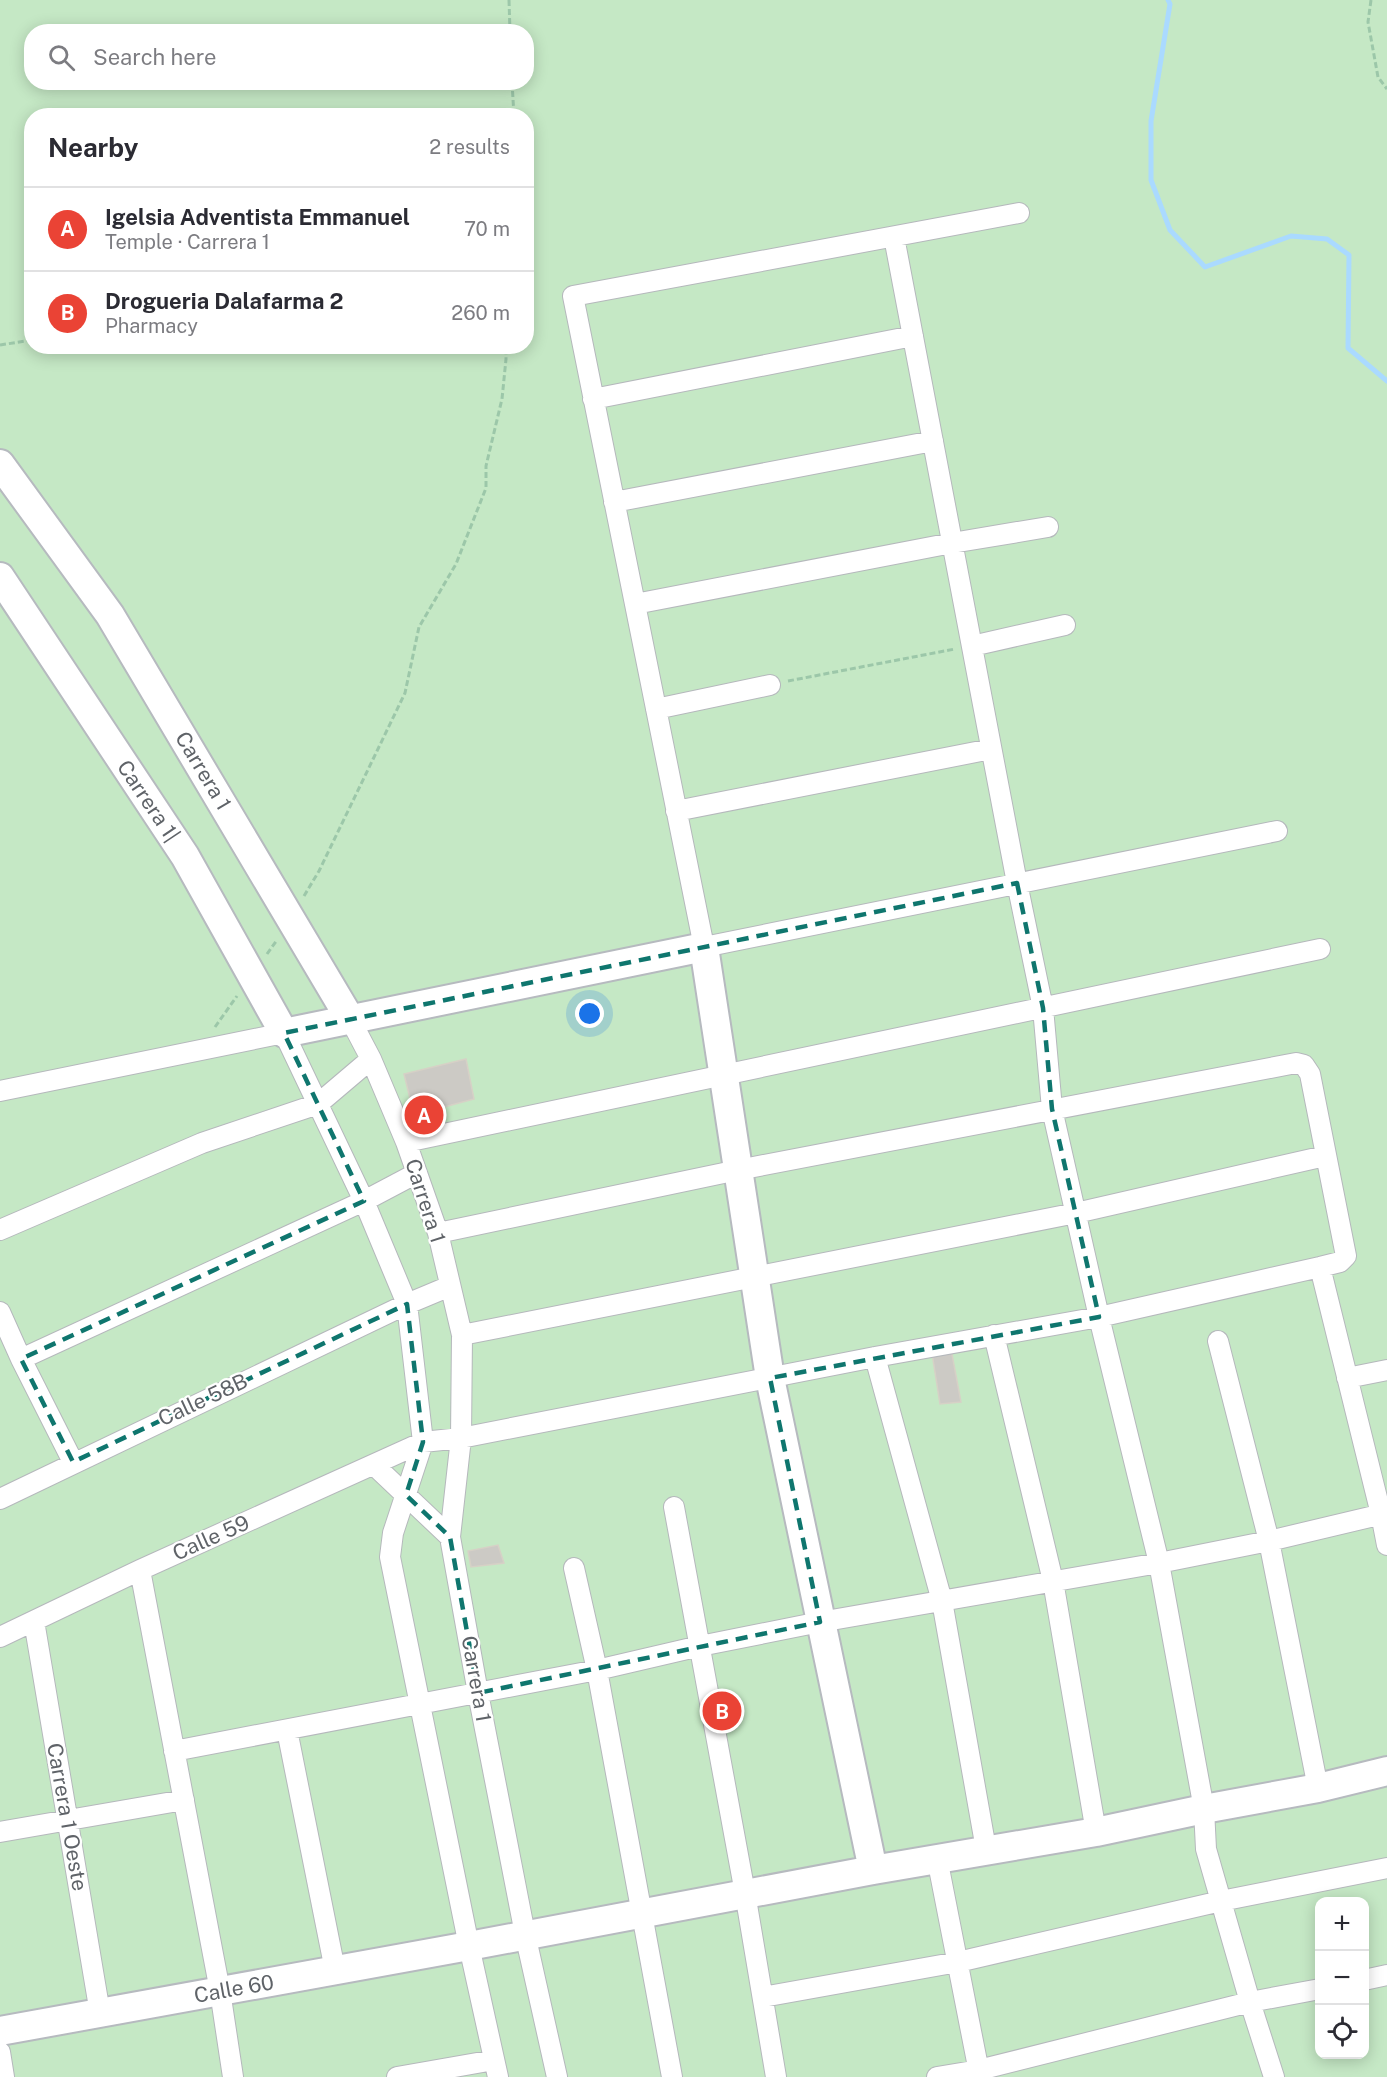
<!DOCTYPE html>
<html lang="en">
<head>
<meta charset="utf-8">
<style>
  body { margin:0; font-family:"Public Sans",sans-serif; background:#f7f7f7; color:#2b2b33 }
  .controls { position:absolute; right:18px; bottom:18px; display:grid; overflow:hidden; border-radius:12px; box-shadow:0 3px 15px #0003 }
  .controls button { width:54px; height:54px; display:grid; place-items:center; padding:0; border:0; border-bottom:2px solid #e1e1e2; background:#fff; color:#2b2b33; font:30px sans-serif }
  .you { position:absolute; left:590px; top:1014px; width:21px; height:21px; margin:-15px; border:4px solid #fff; border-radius:50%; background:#1a73e8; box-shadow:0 0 0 9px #1a73e833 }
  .badge { display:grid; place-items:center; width:39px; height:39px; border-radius:50%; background:#ea4335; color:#fff; font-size:20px; font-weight:700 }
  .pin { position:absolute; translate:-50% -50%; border:3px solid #fff; box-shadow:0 2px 6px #0006 }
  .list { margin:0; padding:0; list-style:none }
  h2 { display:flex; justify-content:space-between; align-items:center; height:78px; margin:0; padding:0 24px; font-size:26px }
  h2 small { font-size:20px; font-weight:400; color:#7c7c81 }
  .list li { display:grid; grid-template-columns:39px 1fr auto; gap:18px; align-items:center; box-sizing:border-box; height:84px; padding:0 24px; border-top:2px solid #e1e1e2 }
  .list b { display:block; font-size:22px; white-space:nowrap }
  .list p { margin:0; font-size:20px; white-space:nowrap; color:#7c7c81 }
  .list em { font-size:20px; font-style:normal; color:#7c7c81 }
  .icon { flex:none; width:33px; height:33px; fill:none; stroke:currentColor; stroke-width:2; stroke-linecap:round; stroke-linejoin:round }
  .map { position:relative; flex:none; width:1387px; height:2077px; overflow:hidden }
  .search { position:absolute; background:#fff; box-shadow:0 3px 15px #0003; left:24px; top:24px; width:510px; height:66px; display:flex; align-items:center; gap:15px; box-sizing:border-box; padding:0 21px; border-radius:24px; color:#7c7c81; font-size:22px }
  .panel { position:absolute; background:#fff; box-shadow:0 3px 15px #0003; left:24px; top:108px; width:510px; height:246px; border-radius:24px }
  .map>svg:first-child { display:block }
  .green { fill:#c5e8c5; fill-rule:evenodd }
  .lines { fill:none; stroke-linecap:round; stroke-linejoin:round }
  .stream { stroke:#aadaff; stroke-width:5 }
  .building { fill:#cccac5; stroke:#d6d1c6; stroke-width:1.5 }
  .street-casing { stroke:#b5b8bc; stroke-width:22 }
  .secondary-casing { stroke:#b6babf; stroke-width:32 }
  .path { stroke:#9cc7a9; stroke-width:3; stroke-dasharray:6 3; stroke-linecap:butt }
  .street { stroke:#fff; stroke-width:20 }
  .secondary { stroke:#fff; stroke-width:28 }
  .marked { fill:none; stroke:#0f766e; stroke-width:4.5; stroke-dasharray:12 8; stroke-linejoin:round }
  .labels { text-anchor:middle; stroke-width:4.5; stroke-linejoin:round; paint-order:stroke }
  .street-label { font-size:21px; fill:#5f6368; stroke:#fff }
</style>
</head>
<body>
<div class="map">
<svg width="1387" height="2077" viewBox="0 0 1387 2077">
  <rect width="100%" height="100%" fill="#f1efe8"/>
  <path class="green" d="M0,0h1387v2077h-1387zM32,32h494v50h-494zM32,116h494v230h-494zM1320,1902h44v152h-44z"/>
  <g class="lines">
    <path class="stream" d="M1168,0l2,4 -19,117v59l19,50 35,37 86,-31 36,3 22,16 -1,93 39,33"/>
  </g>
  <path class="building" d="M466,1059l8,40 -60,16 -10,-41z
    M951,1349l10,53 -21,2 -8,-51z
    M498,1545l6,18 -33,4 -3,-16z"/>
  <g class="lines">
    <g class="street-casing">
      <path id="street" d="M1019,213l-446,83 131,651 573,-116
        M894,237l123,646 26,125 9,101 47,208 60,246 45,246 2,40 44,153 24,75
        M593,399l320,-63
        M614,502l319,-61
        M635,604l317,-61 96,-16
        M972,646l93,-21
        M656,709l114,-24
        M676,811l315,-62
        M350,1019l21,40 35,83 32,91 24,102 -1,103 -11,99 28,156 47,241 32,143
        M0,1091l284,-58 80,168 43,103 16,138 -30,91 -3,24 79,389 29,131
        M406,1142l914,-193
        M0,1230l202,-87 116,-39 53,-45
        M1320,1267l61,247 6,31
        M0,1312l21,47 52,103
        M462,1335l614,-122 249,-57
        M994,1335l59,246 43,251
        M1218,1341l51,200 49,247
        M875,1357l67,244 44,248
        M21,1359l343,-158 53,-28
        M1347,1378l40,-8
        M374,1465l76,72
        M0,1499l407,-195 43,-18
        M674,1507l71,386 31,184
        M574,1568l23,102 75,407
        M140,1570l80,421 13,86
        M34,1621l66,392
        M0,1637l140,-67 283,-128 38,-4 414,-81 224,-40 221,-50 20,-5 6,-6 -36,-182 -6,-9 -8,-2 -558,107 -300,63
        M287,1730l48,240
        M174,1751l423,-81 103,-24 120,-24 339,-59 110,-22 118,-28
        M0,1832l184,-32
        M937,1858l43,219
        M1364,1980l23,-5
        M763,1997l195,-35 263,-61 166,-33
        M0,2052l4,25
        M397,2077l97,-17
        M937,2077l42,-7 271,-68 70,-13"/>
    </g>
    <g class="secondary-casing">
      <path id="secondary" d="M0,464l110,151 240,404
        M0,577l185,279 99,177 420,-86 66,431 103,492
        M0,2031l469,-85 404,-76 223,-38 108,-23 114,-21 69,-17"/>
    </g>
    <path class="path" d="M509,0l1,32
      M1371,0l-3,22 10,55 9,12
      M512,82l2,34
      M0,345l32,-5
      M788,681l167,-32
      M304,896l15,-25 86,-178 14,-66 37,-63 30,-76v-22l16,-67 4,-40v-13
      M267,954l10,-14
      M215,1027l22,-31"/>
    <use href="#street" class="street"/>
    <use href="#secondary" class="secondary"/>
  </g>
  <path class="marked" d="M1017,883l26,125 9,101 47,208 -329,61 50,244 -342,71 -28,-156 -44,-42 17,-53 -16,-138 -334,158 -52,-103 343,-158 -80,-168z"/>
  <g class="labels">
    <g class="street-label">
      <text transform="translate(203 771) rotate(59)" y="7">Carrera 1</text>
      <text transform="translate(148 801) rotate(56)" y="7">Carrera 1|</text>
      <text transform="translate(425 1201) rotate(72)" y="7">Carrera 1</text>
      <text transform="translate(203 1400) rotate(-25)" y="7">Calle 58B</text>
      <text transform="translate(211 1538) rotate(-24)" y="7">Calle 59</text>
      <text transform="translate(476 1679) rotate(80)" y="7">Carrera 1</text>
      <text transform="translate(67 1817) rotate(80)" y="7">Carrera 1 Oeste</text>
      <text transform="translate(234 1989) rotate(-10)" y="7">Calle 60</text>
    </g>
  </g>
</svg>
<div class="controls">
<button>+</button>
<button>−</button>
<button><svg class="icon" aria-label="locate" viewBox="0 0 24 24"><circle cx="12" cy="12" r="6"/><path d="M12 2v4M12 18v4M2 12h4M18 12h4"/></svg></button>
</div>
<div class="you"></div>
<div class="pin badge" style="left:424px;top:1115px">A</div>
<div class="pin badge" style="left:722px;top:1711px">B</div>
<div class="search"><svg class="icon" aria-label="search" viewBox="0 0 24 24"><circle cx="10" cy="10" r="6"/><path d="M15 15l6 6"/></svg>Search here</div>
<section class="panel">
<h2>Nearby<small>2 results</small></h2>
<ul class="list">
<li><span class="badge">A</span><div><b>Igelsia Adventista Emmanuel</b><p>Temple · Carrera 1</p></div><em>70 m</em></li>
<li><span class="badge">B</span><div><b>Drogueria Dalafarma 2</b><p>Pharmacy</p></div><em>260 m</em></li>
</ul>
</section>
</div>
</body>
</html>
